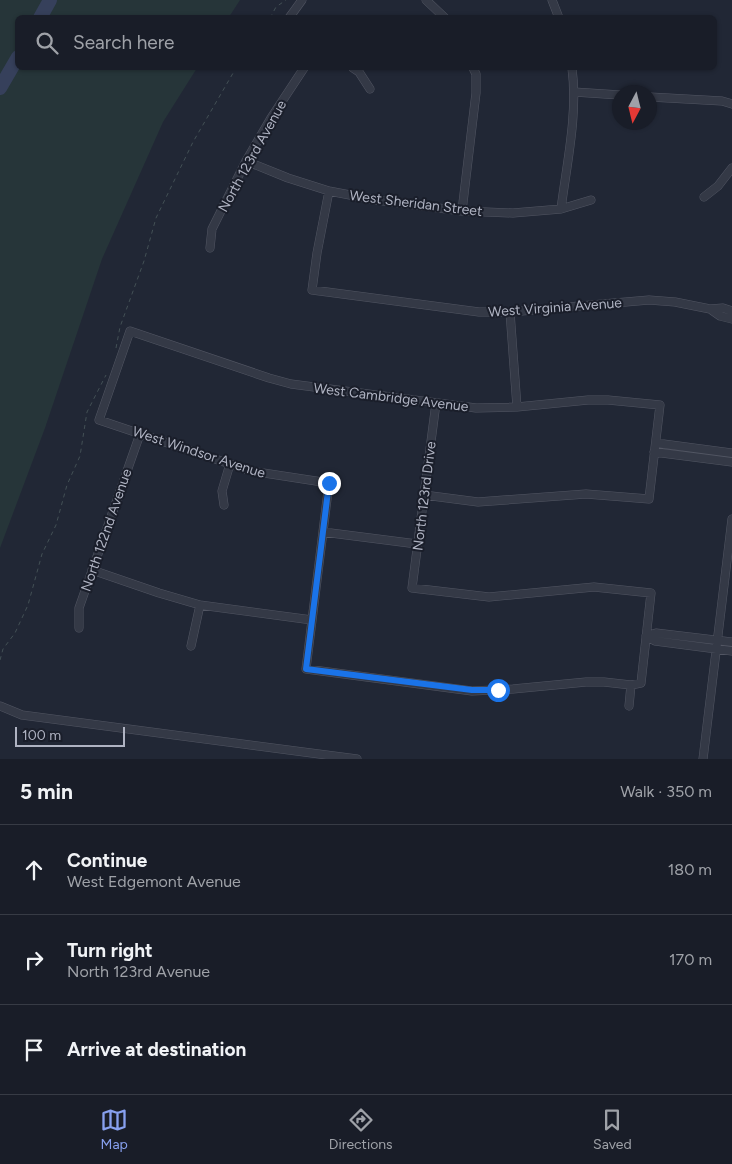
<!DOCTYPE html>
<html lang="en">
<head>
<meta charset="utf-8">
<style>
  body { margin:0; font-family:Figtree,sans-serif; background:#262a34; color:#f1f3f6 }
  .compass { position:absolute; left:612px; top:85px; width:45px; height:45px; border-radius:50%; background:#191d28; box-shadow:0 1px 4px #0004; rotate:187deg }
  .scale { position:absolute; left:15px; bottom:12px; width:110px; box-sizing:border-box; padding-left:5px; border:2px solid #afb3c2; border-top:0; font-size:14px; line-height:18px; white-space:nowrap; color:#afb3c2; -webkit-text-stroke:4px #1a1e2a; paint-order:stroke }
  .stop { position:absolute; width:15px; height:15px; margin:-11px; border:4px solid #1a73e8; border-radius:50%; background:#fff }
  .stop.end { background:#1a73e8; border-color:#fff; box-shadow:0 1px 5px #0008 }
  .list { margin:0; padding:0; list-style:none }
  h2 { display:flex; justify-content:space-between; align-items:center; height:65px; margin:0; padding:0 20px; font-size:21px }
  h2 small { font-size:16px; font-weight:400; color:#9fa2a8 }
  .list li { display:grid; grid-template-columns:32px 1fr auto; gap:15px; align-items:center; box-sizing:border-box; height:90px; padding:0 20px; border-top:1px solid #373b45 }
  .list b { display:block; font-size:19px; white-space:nowrap }
  .list p { margin:0; font-size:16px; white-space:nowrap; color:#9fa2a8 }
  .list em { font-size:16px; font-style:normal; color:#9fa2a8 }
  .icon { flex:none; width:28px; height:28px; fill:none; stroke:currentColor; stroke-width:2; stroke-linecap:round; stroke-linejoin:round }
  .map { position:relative; flex:none; width:732px; height:759px; overflow:hidden }
  .search { position:absolute; background:#191d28; box-shadow:0 1px 4px #0004; left:15px; right:15px; top:15px; height:55px; display:flex; align-items:center; gap:12px; box-sizing:border-box; padding:0 18px; border-radius:8px; color:#9fa2a8; font-size:19px }
  .sheet { height:335px; background:#191d28 }
  nav { display:flex; justify-content:space-around; align-items:center; box-sizing:border-box; height:70px; border-top:1px solid #373b45; background:#191d28; font-size:14px; color:#9fa2a8 }
  nav a { display:grid; justify-items:center; gap:2px }
  nav .on { color:#87a0ef }
  .map>svg:first-child { display:block }
  .green { fill:#263539 }
  .lines { fill:none; stroke-linecap:round; stroke-linejoin:round }
  .river { stroke:#36405b; stroke-width:14 }
  .minor-casing { stroke:#525663; stroke-width:9 }
  .path { stroke:#435055; stroke-width:1; stroke-dasharray:4 4; stroke-linecap:butt }
  .minor { stroke:#343946; stroke-width:8 }
  .route { stroke:#1a73e8; stroke-width:6 }
  .labels { text-anchor:middle; stroke-width:4; stroke-linejoin:round; paint-order:stroke }
  .street-label { font-size:14px; fill:#afb3c2; stroke:#1a1e2a }
</style>
</head>
<body>
<div class="map">
<svg width="732" height="759" viewBox="0 0 732 759">
  <rect width="100%" height="100%" fill="#212735"/>
  <path class="green" d="M0,0h240l-11,17 -211,1v50h179l-34,54 -61,137 -57,169 -45,120z"/>
  <g class="lines">
    <path class="river" d="M40,18l10,-18
      M0,88l18,-31"/>
    <g class="minor-casing">
      <path id="minor" d="M426,0l19,18
        M552,0l7,18
        M289,18l13,-18
        M353,68l6,4 11,17
        M574,92l46,3
        M650,97l72,4 10,3
        M246,161l42,17 41,13 47,9 86,11 51,2 48,-4 30,-9
        M329,191l-12,62 -5,37 167,22h31l139,-12 26,2 35,7 13,-1 9,3
        M704,197l14,-11 14,-18
        M561,209c6,-47 17,-95 11,-141
        M462,211l14,-118v-19l-3,-6
        M210,248l2,-19 34,-68 25,-43 33,-50
        M710,309l10,7 12,3
        M510,312l7,95
        M436,403l-24,185 77,9 105,-10 57,6 -10,90 -10,2 -2,21
        M656,443l76,10
        M654,452l78,10
        M424,495l54,7 108,-8 63,5 11,-94 -52,-5h-20l-71,7 -41,1 -185,-24 -22,-6 -139,-47 -31,89 152,51 78,12 -23,186 166,22 41,-2 73,-7h18l27,3
        M224,505l-2,-14 8,-27
        M323,532l94,12
        M92,570l67,23 41,12 112,15
        M79,628v-20l61,-174
        M646,636l9,5 77,10
        M646,636l10,-3 76,9
        M191,646l9,-41
        M0,706l22,9 335,44
        M703,759l29,-240"/>
    </g>
    <path class="path" d="M270,18l6,-11 10,-7
      M116,348l4,-21 24,-66 12,-43 37,-76 43,-74
      M0,660l3,-11 12,-16 13,-28 14,-51 14,-29 11,-40 13,-29 7,-44 19,-37"/>
    <use href="#minor" class="minor"/>
  </g>
  <g class="lines">
    <path class="route" d="M329,483l-23,186 166,21h26"/>
  </g>
  <g class="labels">
    <g class="street-label">
      <text transform="translate(252 156) rotate(-61)" y="5">North 123rd Avenue</text>
      <text transform="translate(416 203) rotate(7)" y="5">West Sheridan Street</text>
      <text transform="translate(555 307) rotate(-4)" y="5">West Virginia Avenue</text>
      <text transform="translate(391 397) rotate(7)" y="5">West Cambridge Avenue</text>
      <text transform="translate(199 452) rotate(18)" y="5">West Windsor Avenue</text>
      <text transform="translate(424 496) rotate(-83)" y="5">North 123rd Drive</text>
      <text transform="translate(106 530) rotate(-71)" y="5">North 122nd Avenue</text>
    </g>
  </g>
</svg>
<svg class="compass" viewBox="-18 -18 36 36"><path d="M0-13l5 13h-10z" fill="#e53935"/><path d="M0 13l5-13h-10z" fill="#9fa2a8"/></svg>
<div class="scale">100 m</div>
<div class="stop" style="left:498px;top:690px"></div>
<div class="stop end" style="left:329px;top:483px"></div>
<div class="search"><svg class="icon" aria-label="search" viewBox="0 0 24 24"><circle cx="10" cy="10" r="6"/><path d="M15 15l6 6"/></svg>Search here</div>
</div>
<section class="sheet">
<h2>5 min<small>Walk · 350 m</small></h2>
<ul class="list">
<li><svg class="icon" aria-label="ahead" viewBox="0 0 24 24"><path d="M12 20V5M6 11l6-6 6 6"/></svg><div><b>Continue</b><p>West Edgemont Avenue</p></div><em>180 m</em></li>
<li><svg class="icon" aria-label="right" viewBox="0 0 24 24"><path d="M7 20v-9h11M14 6l5 5-5 5"/></svg><div><b>Turn right</b><p>North 123rd Avenue</p></div><em>170 m</em></li>
<li><svg class="icon" aria-label="arrive" viewBox="0 0 24 24"><path d="M6 21V4h12l-3 4 3 4H6"/></svg><div><b>Arrive at destination</b></div></li>
</ul>
</section>
<nav>
<a class="on"><svg class="icon" aria-label="map" viewBox="0 0 24 24"><path d="M3 6l6-2 6 2 6-2v14l-6 2-6-2-6 2zM9 4v14M15 6v14"/></svg>Map</a>
<a><svg class="icon" aria-label="directions" viewBox="0 0 24 24"><path d="M12 3l9 9-9 9-9-9zM9 14v-3h6M13 9l2 2-2 2"/></svg>Directions</a>
<a><svg class="icon" aria-label="saved" viewBox="0 0 24 24"><path d="M7 4h10v16l-5-4-5 4z"/></svg>Saved</a>
</nav>
</body>
</html>
